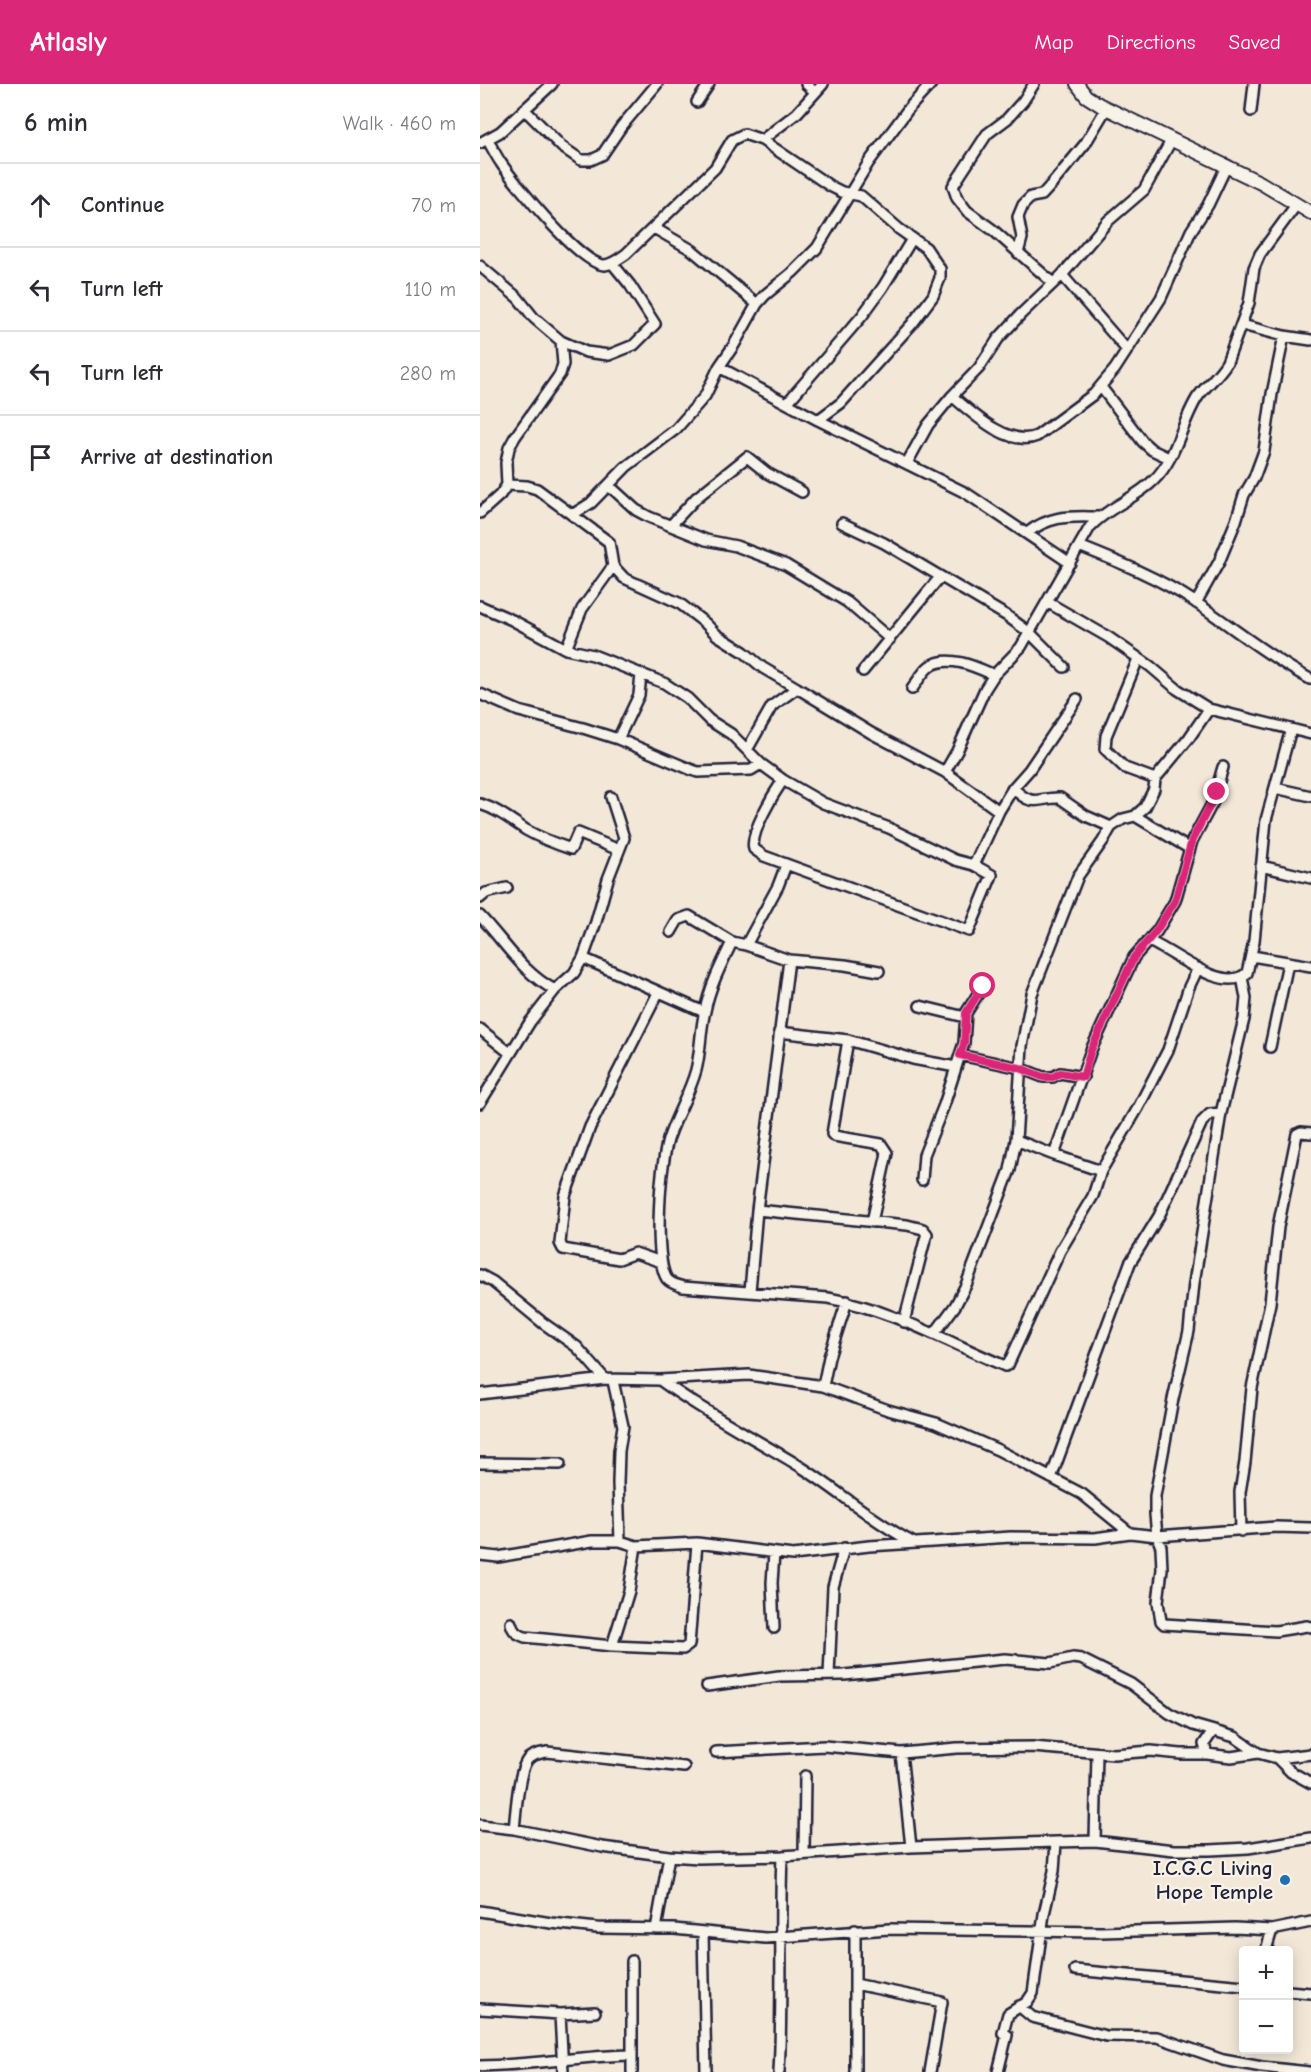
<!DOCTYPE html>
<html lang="en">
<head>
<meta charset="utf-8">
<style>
  body { margin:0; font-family:"Comic Neue",sans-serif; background:#f2f2f3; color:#2b2b33 }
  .controls { position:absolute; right:18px; bottom:18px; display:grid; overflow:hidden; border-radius:6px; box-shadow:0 3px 15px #0003 }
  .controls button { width:54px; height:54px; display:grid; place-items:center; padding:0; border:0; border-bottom:2px solid #e1e1e2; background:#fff; color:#2b2b33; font:30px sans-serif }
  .stop { position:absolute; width:18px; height:18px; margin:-14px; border:4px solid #db2777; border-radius:50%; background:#fff }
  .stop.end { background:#db2777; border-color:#fff; box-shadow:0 2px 6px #0008 }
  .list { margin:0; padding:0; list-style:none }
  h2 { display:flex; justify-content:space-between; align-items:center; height:78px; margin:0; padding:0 24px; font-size:26px }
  h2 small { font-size:20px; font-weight:400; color:#7c7c81 }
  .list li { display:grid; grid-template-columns:39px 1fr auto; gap:18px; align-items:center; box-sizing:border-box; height:84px; padding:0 24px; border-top:2px solid #e1e1e2 }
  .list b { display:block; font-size:22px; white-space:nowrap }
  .list em { font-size:20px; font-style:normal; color:#7c7c81 }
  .icon { flex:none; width:33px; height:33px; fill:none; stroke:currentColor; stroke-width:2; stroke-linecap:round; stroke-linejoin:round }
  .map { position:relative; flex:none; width:831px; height:1988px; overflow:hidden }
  header { display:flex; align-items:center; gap:36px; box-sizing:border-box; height:84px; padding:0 30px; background:#db2777; color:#fff }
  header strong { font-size:28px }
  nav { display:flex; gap:33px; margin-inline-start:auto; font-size:21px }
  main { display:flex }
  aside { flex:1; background:#fff }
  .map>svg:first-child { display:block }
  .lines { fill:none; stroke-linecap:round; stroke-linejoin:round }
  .street-casing { stroke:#22223b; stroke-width:14 }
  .secondary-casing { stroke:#22223b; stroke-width:16 }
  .street { stroke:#f7f3e8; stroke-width:9 }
  .secondary { stroke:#f7f3e8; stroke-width:12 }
  .route { stroke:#db2777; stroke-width:8 }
  .poi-dot { fill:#1f6fb2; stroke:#f7f3e8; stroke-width:2 }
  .labels { text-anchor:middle; stroke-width:4.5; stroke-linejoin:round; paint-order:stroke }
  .poi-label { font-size:21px; font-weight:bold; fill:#22223b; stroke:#f7f3e8; text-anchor:end }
</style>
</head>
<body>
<header>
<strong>Atlasly</strong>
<nav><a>Map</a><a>Directions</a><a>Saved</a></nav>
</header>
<main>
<aside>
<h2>6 min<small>Walk · 460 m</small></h2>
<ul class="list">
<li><svg class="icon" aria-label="ahead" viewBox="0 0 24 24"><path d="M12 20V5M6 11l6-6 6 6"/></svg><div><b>Continue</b></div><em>70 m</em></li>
<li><svg class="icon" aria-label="left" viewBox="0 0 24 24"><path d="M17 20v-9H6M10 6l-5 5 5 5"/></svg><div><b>Turn left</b></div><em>110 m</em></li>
<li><svg class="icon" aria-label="left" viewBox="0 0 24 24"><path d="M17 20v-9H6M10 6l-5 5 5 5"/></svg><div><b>Turn left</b></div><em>280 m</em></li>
<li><svg class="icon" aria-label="arrive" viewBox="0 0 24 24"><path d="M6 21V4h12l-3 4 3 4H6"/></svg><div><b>Arrive at destination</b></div></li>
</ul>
</aside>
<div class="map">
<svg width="831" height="1988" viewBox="0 0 831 1988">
  <rect width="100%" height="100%" fill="#f3e8d8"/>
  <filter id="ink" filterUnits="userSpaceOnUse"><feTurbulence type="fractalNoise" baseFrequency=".0167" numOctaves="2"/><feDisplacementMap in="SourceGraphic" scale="12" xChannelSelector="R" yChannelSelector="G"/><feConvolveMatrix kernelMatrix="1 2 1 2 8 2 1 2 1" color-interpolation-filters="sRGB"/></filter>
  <g filter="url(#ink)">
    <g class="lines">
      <g class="street-casing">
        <path id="street" d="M326,0l9,8
          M554,0l-11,17 -16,18 -20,15 -34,52 4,12 10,13 26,19 60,53
          M217,18l12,-18
          M45,26l37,37 19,13h10l11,-5 19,-28 36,-43
          M771,27l3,-27
          M7,55c5,8 9,17 14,24 14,21 81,103 104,102 8,-1 15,-7 21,-11l89,-86 17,-28 12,-6 18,6 68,46 12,6 19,4 38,33 27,19 14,21v9l-7,18 -21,28 -71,79 -23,17
          M282,56l35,-27 26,-29
          M0,59l20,-11 52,-48
          M174,144l38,22 65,54
          M538,169l4,-15 -4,-21 5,-12 8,-8 11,-2 10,-11 33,-40 21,-35
          M0,182l38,32 16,20 27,23 25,11 23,3 25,-10 21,-21 -25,-39 -18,-22
          M582,191l65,75
          M762,241l42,11 27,4
          M239,283l99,53 148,73 104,70
          M621,303l42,55 9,8 17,8
          M472,312c20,17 57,52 85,40l57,-42 21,-25 46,-71 30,-67 17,-26 19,-40
          M307,319l75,-87 21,-29 29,-48
          M427,379l21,-38 24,-29 27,-28 19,-29 23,-25 41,-39 46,-54 36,-31 28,-51
          M27,401l20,1 10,3 72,53 4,24 -31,43 -16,40
          M128,403l6,3 22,20 13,7 57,23 30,6 50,19 61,37 43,37
          M0,429l20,-18 7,-10 -1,-22 3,-15 6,-11 45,-63 3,-10 -2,-23
          M92,431l19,-12 35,-36 50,-38 29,-33 14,-29 15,-22 23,-41 8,-9 28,-23 24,-24 52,-86 40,-54 22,-24
          M362,439l42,20 123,73 23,17 34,34
          M191,441l25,-27 51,-41 20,16 35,19
          M547,449c25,-19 43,-16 72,-16
          M599,462c40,16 80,32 116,56 39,26 74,55 115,77
          M133,482l11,12 55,25 26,20 12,12 27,17 19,16 34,20
          M567,518l61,35 42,29 27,23 32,20 102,25
          M716,519l23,-41 17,-41 8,-26 10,-17 10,-27 8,-57 12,-58
          M0,522l32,14 54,29 27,6 71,28 23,15 22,22 22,14 30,30 22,16 40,23 66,25 66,32 19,5 18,10 -23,56 -205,-75 -10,-7c-5,-15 20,-56 29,-69
          M658,575l-32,77 -1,13 20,19 30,11
          M383,587l77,-94
          M432,605c5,-7 11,-18 18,-23 19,-12 46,1 64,9
          M0,610l39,17 64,17 35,11 74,31 6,2 53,-2 10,-6
          M138,655l21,-44 2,-21
          M267,666l25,-44 25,-18 74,45 74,39 54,39 14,-23 16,-18 48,-71
          M465,688l12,-21 28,-62 9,-14 27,-28 69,-120c18,-20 45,-28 64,-47 22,-21 27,-56 43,-82 9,-13 22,-22 30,-36l22,-59 5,-35 6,-14 36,-49
          M533,704c21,21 25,9 47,10l26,18 25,11
          M795,704l36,8
          M0,720c17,5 31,16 46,26 14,8 30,14 45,19l7,-16 41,17
          M655,732l55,33
          M306,781l-8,21 -32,59 -14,-3c-11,23 -22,44 -27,69 -5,19 -4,40 -9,59 -6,22 -18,42 -26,64 -10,23 -17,125 -3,145 4,5 11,6 16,8l145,11c63,11 119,44 177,68l3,-1 52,-114 33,-55 8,-25 37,-63 30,-58 21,-63 9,-19
          M494,781l25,-54
          M781,782l50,12
          M0,814l6,-5 21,-5
          M0,832c24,25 43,58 75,74
          M191,848l7,-12 11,-4 43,26
          M668,857c25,9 74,54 99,32l7,-32 12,-121 25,-91
          M266,861l43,15 56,5 34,6
          M772,872l59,10
          M103,874l121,54
          M309,876l-32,250 150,15 16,4 4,5 -2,6 -21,82
          M762,893l4,21 -2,21 -23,94 -27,170 -5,48 -16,68 -18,97v18l2,22 4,11 1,22 -4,33 3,19 3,3 112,7 31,-5 4,1
          M178,909l-68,134 -25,69 -5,47 3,6 56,10 16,-6 26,9
          M440,922l45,11
          M0,945l30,24
          M299,948l69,8 65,19 43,8
          M368,956l-16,94 2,2 47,8 6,9 -15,69
          M790,963l18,-84
          M480,971l4,-12 2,-30 17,-27
          M0,1019l50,-81 25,-32 19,-17 9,-15 13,-36 12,-43 16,-41 -13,-41
          M536,1056l38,15 47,16
          M574,1071l37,-105 43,-93 23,-26 18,-30 17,-60 21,-39 10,-35
          M442,1096l2,-25 20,-50 16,-50 60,13 23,9h10l7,-4 23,4
          M0,1191l13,7 50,41 34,24 28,32
          M270,1207l7,-81
          M455,1249l20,-27 11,-21 44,-115 6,-30 6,-94 10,-52 46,-118 25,-35 8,-14 12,-8 12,-3 10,-9 9,-18 1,-10 34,-41 20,-29
          M180,1296c45,33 94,58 141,87 38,24 71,54 111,75
          M133,1297l10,45 -4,25 -1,32 2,58
          M343,1302l6,-29 18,-56
          M0,1310l125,-15 55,1 89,-5 74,11 65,24 48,13 62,27 84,44 48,39
          M0,1379l80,1
          M571,1394l79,-215 29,-47 43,-94 8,-8 11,-1
          M761,1447l-1,-39 5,-30 7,-74 18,-85 8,-76 19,-93 4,-2 10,1
          M0,1471l18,2 94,-16h28l16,5 61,-3 96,12 76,-9 142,-9 84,1 35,-5 27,3 119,-9 35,1
          M31,1539c2,9 6,11 14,14l87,9 17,-55 7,-45
          M294,1544l-2,-45 2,-30
          M132,1562l71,3 6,-4 8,-102
          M349,1591l4,-88 11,-39
          M227,1602l72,-10 65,-1 161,-16 45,4 23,-5 8,1 50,25 38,29 24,12 42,12 23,16
          M236,1668l108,-6 77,7 56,-5 76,-1 81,7 37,-3 30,3h26l24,3 27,-4 19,5 34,-4
          M421,1669l10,94
          M727,1670l-3,-10 9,-13
          M797,1674l14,14 20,11
          M0,1741l34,4 88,18 67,9 30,2 83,-2 129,-9 145,-5 39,-1 79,9h36l38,-2 63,-10
          M34,1745c2,-16 4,-61 15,-71 5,-4 12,-5 18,-6l137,15
          M615,1757l2,-88
          M324,1770l1,-78
          M0,1827l71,12 46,5 77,1 91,9 124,-9 212,3 134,-4 37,2 39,-8
          M176,1845l13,-73
          M223,1848l3,140
          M786,1866l6,-20
          M152,1877v111
          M595,1886l169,16
          M375,1900l87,18 -12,70
          M808,1907l23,2
          M539,1922l13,11 74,19 51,1 66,23 39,7 47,5
          M0,1925l80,5 35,-2
          M80,1930l3,58
          M0,1982c51,-1 101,-10 151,-11
          M299,1988c4,-72 0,-144 3,-216
          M375,1988v-142
          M518,1988l9,-37 -4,-2 5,-19 19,-12 6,-9 11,-79 10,-43 2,-29"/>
      </g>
      <g class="secondary-casing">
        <path id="secondary" d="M597,0l9,12 14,9 161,78 50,30"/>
      </g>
      <use href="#street" class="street"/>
      <use href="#secondary" class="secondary"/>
    </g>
  </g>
  <g class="lines" filter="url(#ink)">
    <path class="route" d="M503,902l-17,27 -2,31 -4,11 60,13 23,9h10l7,-4 23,4 8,-27 43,-93 22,-26 19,-30 17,-61 25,-48"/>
  </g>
  <circle class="poi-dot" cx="805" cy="1796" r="6"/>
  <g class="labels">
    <g class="poi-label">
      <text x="793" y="1791">I.C.G.C Living<tspan x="793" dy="24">Hope Temple</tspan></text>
    </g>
  </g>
</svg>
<div class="controls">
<button>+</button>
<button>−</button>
</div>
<div class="stop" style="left:503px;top:902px"></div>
<div class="stop end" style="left:737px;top:708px"></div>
</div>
</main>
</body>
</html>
